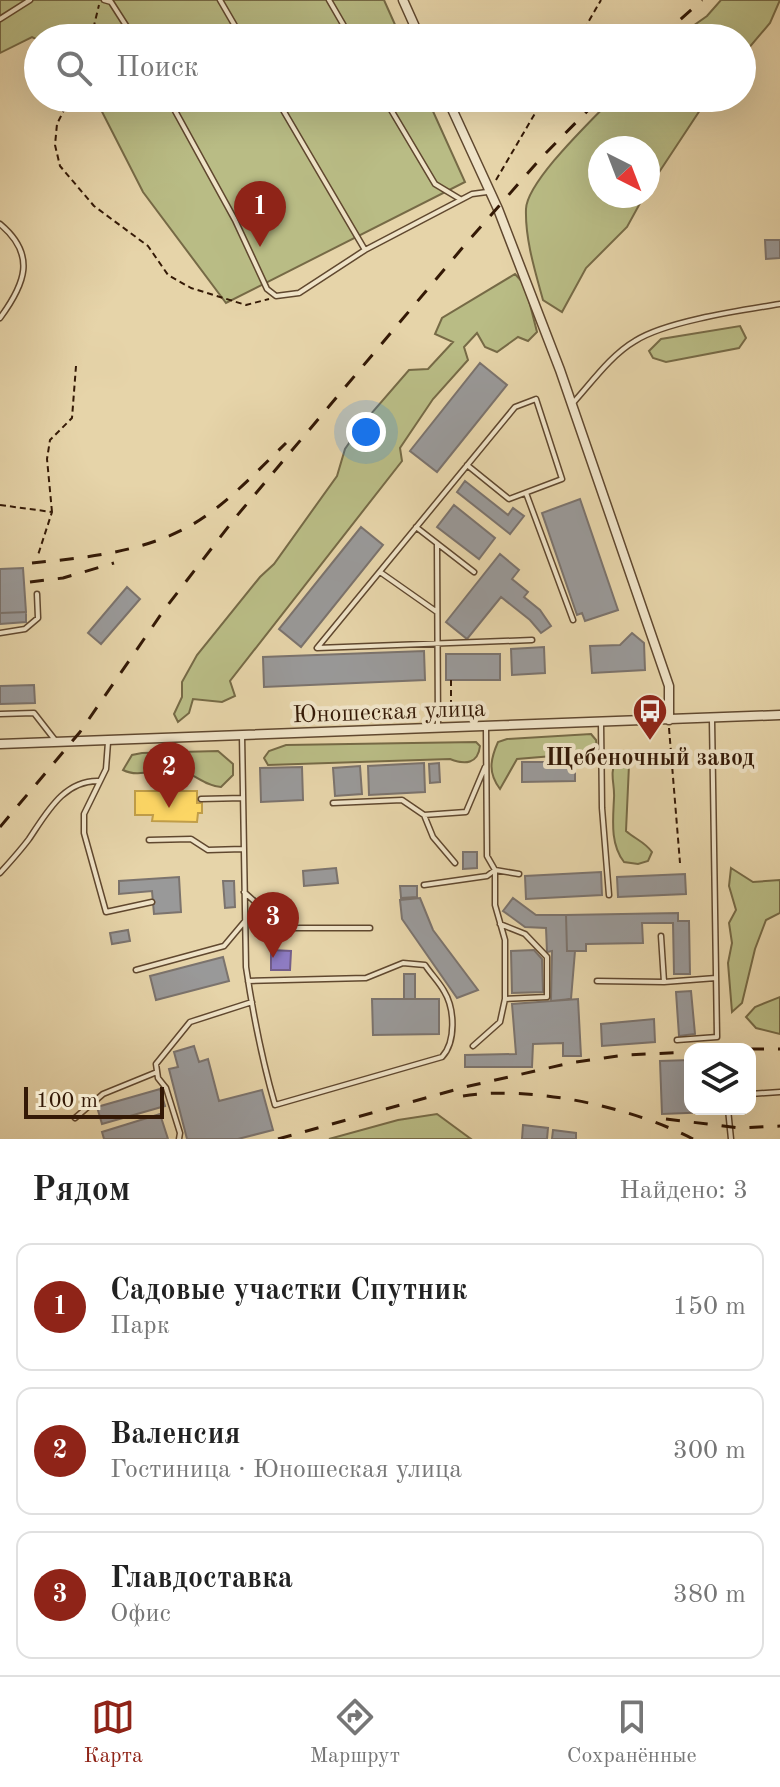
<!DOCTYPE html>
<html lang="ru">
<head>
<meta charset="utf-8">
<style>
  body { margin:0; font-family:"Old Standard TT",serif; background:#f2f2f2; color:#222 }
  .controls { position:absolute; right:24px; bottom:24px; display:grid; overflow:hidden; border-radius:16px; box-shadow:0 8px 32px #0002 }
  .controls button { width:72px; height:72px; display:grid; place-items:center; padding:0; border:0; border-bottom:2px solid #e0e0e0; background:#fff; color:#222; font:40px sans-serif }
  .compass { position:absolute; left:588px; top:136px; width:72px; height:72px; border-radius:50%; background:#fff; box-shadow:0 8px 32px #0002; rotate:138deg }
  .scale { position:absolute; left:24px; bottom:20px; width:140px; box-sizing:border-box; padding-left:8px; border:4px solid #341906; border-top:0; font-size:22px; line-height:28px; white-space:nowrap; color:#341906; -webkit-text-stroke:6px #efe3c7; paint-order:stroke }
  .you { position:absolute; left:366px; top:432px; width:28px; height:28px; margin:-20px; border:6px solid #fff; border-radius:50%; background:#1a73e8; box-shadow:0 0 0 12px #1a73e833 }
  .badge { display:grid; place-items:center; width:52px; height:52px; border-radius:50%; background:#8f2418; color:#fff; font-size:26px; font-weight:700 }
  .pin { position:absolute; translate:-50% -66px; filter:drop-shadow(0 2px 4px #0008) }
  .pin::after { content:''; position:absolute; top:42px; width:28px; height:24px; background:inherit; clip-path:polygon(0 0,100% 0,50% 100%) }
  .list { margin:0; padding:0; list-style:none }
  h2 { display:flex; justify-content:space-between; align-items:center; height:104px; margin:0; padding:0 32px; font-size:34px }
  h2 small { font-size:26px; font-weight:400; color:#767676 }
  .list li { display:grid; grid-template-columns:52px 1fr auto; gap:24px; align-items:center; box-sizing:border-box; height:128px; margin:0 16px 16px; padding:0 16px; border:2px solid #e0e0e0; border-radius:16px }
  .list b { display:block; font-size:30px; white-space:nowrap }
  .list p { margin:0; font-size:26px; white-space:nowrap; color:#767676 }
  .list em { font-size:26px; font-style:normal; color:#767676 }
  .icon { flex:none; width:44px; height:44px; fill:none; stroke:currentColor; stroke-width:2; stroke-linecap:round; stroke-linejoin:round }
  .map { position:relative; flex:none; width:780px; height:1139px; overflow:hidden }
  .search { position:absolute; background:#fff; box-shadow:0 8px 32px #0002; left:24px; right:24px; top:24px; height:88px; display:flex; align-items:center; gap:20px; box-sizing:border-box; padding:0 28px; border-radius:44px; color:#767676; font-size:30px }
  .sheet { height:536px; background:#fff }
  nav { display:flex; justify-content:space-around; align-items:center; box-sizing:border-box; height:112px; border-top:2px solid #e0e0e0; background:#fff; font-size:22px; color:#767676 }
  nav a { display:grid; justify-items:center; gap:4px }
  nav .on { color:#8f2418 }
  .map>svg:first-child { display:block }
  .green { fill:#b9bc85; stroke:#766a46; stroke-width:2 }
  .homes { fill:#ffd966; stroke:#c29f49; stroke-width:2 }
  .offices { fill:#8e7cc3; stroke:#735e8a; stroke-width:2 }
  .industry { fill:#999; stroke:#7b736d; stroke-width:2 }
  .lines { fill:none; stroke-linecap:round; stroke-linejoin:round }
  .service-casing { stroke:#60482f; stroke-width:7 }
  .minor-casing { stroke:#60482f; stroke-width:11 }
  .path { stroke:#341906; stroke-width:2; stroke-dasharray:6 4; stroke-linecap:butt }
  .service { stroke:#efe3c7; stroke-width:4 }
  .minor { stroke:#efe3c7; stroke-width:8 }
  .rail { stroke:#341906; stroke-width:3; stroke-dasharray:14 14; stroke-linecap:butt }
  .labels { text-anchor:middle; stroke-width:8; stroke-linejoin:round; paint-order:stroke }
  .street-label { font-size:24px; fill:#341906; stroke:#efe3c7 }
  .poi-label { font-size:24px; font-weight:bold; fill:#341906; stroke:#efe3c7 }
</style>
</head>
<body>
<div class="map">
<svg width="780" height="1139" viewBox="0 0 780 1139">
  <rect width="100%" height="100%" fill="#e6d4a9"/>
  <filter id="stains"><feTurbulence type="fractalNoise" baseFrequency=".0025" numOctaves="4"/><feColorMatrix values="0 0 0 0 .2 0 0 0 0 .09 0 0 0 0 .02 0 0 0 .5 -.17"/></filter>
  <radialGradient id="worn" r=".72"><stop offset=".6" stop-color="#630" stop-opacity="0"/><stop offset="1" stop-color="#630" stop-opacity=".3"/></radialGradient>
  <path class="green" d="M0,0h384l17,38h-363v2l-6,-3 -32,16z
    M721,0h59l-10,23 -28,33v-18h-66l31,-22z
    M95,98h332l38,84 -239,121 -83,-111z
    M613,98h95l-60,91v-41h-48v48h44l-17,31 -41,41 -24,44 -19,-12c-8,-29 -18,-61 -17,-91 1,-28 67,-90 87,-111z
    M515,274l10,11 12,47 -9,9 -10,-4 -21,15 -12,-5 -8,-14 -13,14 4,13 -35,39 -33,49 2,13 -172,220 5,15 -13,6 -29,-3 -4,14 -11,9 -4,-8 8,-17v-15l15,-27 63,-78 14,-13 63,-88 8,-27 18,-26 46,-53 19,-1 25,-27 -18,-8 7,-16z
    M740,326l6,12 -7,10 -73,14 -13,-4 -4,-7 12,-12z
    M591,734l5,6 1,8 -32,7 -48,4 -17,30c-12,-16 -10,-29 -2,-47l9,-3z
    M476,742l4,4c-2,18 -15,19 -30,13l-182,6 -4,-7 5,-7 17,-6z
    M218,751l15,13v11l-12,12c-16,-1 -26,-13 -41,-17 -20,-4 -40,9 -57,0l9,-15 10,-2z
    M616,760h6l7,5 -3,66c9,8 19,11 26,21l-4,9 -10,3 -14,-2c-14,-18 -11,-42 -10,-64 1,-14 -5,-24 2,-38z
    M731,868l22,14 27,-2v33l-14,7 -11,29 -13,54 -10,9 -4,-49 4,-20 -3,-20 7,-13 -7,-24z
    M780,997v37l-24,-6 -10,-11 9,-10z
    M437,1114l34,25h-142l69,-19z"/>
  <path class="homes" d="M135,791h62v12h5v10h-4l-1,9 -45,-1 1,-6h-18z"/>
  <path class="offices" d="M271,950l20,1 -1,19h-19z"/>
  <path class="industry" d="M765,240h15v18l-14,1z
    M480,363l27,22 -70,87 -27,-21z
    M465,481l43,34 5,-7 11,8 -14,18 -53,-42z
    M580,499l38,111 -33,11 -3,-8 -5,2 -35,-102z
    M454,505l41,33 -16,21 -42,-32z
    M361,527l22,18 -82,102 -22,-18z
    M500,554l19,16 -7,9 16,13 -4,5 16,13 11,16 -10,7 -11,-13 -29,-23 -34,42 -21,-17z
    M23,568l3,44 -26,1v-44z
    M127,587l13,12 -39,45 -13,-11z
    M26,612v10l-26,2v-11z
    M632,633l12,10 1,27 -53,3 -2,-27 30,-1z
    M544,647l1,26 -33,2 -1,-26z
    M424,651l1,29 -161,7 -1,-30z
    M446,654h54v26h-54z
    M34,685l1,18 -35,1v-18z
    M522,762h53v19l-53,1z
    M424,763l1,29 -56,3 -1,-29z
    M439,763l1,19 -10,1 -1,-19z
    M360,766l2,28 -27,2 -2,-28z
    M302,767l1,33 -42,2 -1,-34z
    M463,852h14v16l-14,1z
    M336,868l2,15 -34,3 -1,-15z
    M601,872l1,23 -76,4 -1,-23z
    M685,874l1,20 -68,3 -1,-20z
    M179,877l2,35 -27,2 -2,-23 -33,3v-13z
    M223,881h11l1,26 -10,1z
    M400,886h17v11l-16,1z
    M420,898l13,32 45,60 -21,8 -55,-79 -2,-19z
    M513,898l23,17h30l1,36h8l-4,48 -20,2 1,-50 -5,1 -1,-24 -21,-1 -22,-16z
    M678,913v8h11l1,53h-16l-1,-51h-31l1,20 -57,1v7h-19l-1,-36z
    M128,930l2,11 -18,3 -2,-11z
    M534,950l8,9 1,33 -31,1 -1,-42z
    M223,957l6,24 -73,19 -6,-24z
    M404,974h11v25h-11z
    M691,991l4,43 -16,2 -3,-44z
    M372,999h67v35l-66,1z
    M578,999l3,57h-18v-13l-30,1 -1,23h-67v-12l51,-1 -4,-50z
    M654,1019l1,23 -53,4 -1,-22z
    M194,1046l5,16 9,-3 11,42 43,-11 11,40 -35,9h-51l-18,-70 9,-2 -4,-15z
    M690,1060v49h22v3l-50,2 -2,-53z
    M160,1089l5,17 -63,18 -5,-17z
    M160,1114l8,25h-64l-2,-7z
    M523,1125l25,3 -1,11h-25z
    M553,1130l23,3v6h-24z"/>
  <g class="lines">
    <g class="service-casing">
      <path id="service" d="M104,0l7,2 23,36
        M220,0l22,38
        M329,0l22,38
        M0,19l30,-19
        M168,98l67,122 32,69 9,7 23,-3 66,-43 107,-56 15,-2
        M276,98l89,152
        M384,98l51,86 25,15
        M0,224c37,31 25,60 0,94
        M573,403c19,-21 38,-48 62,-62 31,-20 108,-31 145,-37
        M467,465l42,34 53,-20 -26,-80 -21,8 -198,241 215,-8
        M526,493l47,127
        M416,527l58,45
        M437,544l1,185
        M380,572l57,40
        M0,633l25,-4 13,-11 -1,-24
        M0,714l34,-1 21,27
        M601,723l1,85 7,87
        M486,728l1,128 8,14v35l10,35v59l42,-2v-40l-22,-23 -25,-10
        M242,735l4,232c7,47 16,93 29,138l167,-48c14,-15 13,-48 2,-66 -5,-9 -13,-17 -19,-26l-22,-2 -37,15 -118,3
        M108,742l-2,27 -22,45v19l22,79 46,-10
        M201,799l42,-1
        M333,803l69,-3 22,15 42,-3 19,-45
        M424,815l9,22 22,26
        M149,840l42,-1 17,11 35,-1
        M0,873c10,-11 20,-22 29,-34 17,-25 35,-60 71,-58
        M424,885l63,-9 8,-6 24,4
        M244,892l41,36h85
        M661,936l3,46
        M136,970l88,-24 21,-25
        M597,981l67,1 52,-4
        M677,1040l40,-3 -5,-317
        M473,1046l27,-24 5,-23
        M750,1094l30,-2
        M728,1109l3,30
        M75,1118l28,-24 54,-22
        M179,1139l1,-6 -14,-45 -8,-10 -2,-14 34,-42 62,-20"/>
    </g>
    <g class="minor-casing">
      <path id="minor" d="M403,0l17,38
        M447,98l51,111 62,161 109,316v34
        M0,744l780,-29"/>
    </g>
    <path class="path" d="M91,38l8,-33
      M579,38l22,-38
      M70,98l-13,26 -2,21 5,21 34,40 54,40 20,29 23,13 55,17 23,-6
      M496,180l48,-82
      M0,505l52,7 -14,43
      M52,512l-5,-53 3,-19 22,-22 4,-52
      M451,680v35
      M669,728l11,135"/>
    <use href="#service" class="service"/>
    <use href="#minor" class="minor"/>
    <path class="rail" d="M660,38l42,-38
      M32,563c50,-5 104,-10 150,-33 38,-18 74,-58 104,-87
      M30,582l33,-4 51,-15
      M0,827l80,-95 84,-122 71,-92 234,-278 73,-83 58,-59
      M750,1049h30
      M463,1096c69,-11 169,11 230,43
      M666,1119l74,9 40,-2
      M278,1139l187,-52 105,-24 55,-8 65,-3"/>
  </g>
  <defs>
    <g id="bus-pin" transform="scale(1.8)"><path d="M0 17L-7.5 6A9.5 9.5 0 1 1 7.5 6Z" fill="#8f2418" stroke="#efe3c7"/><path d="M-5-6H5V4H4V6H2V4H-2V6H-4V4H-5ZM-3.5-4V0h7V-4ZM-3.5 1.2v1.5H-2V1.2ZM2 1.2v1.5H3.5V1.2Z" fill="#fff"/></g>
  </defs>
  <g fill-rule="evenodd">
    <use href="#bus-pin" x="650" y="711"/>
  </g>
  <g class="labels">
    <g class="street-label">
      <text transform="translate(389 711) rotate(-2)" y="8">Юношеская улица</text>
    </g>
    <g class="poi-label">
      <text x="650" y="765">Щебеночный завод</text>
    </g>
  </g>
  <rect width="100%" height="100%" filter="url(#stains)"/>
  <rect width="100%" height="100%" fill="url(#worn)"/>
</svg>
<div class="controls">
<button><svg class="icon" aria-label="layers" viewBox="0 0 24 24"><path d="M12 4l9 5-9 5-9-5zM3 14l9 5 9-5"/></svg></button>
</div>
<svg class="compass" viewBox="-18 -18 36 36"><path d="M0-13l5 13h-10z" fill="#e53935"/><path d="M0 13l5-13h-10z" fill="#767676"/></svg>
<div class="scale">100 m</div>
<div class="you"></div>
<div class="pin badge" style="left:260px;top:247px">1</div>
<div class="pin badge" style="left:169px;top:808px">2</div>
<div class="pin badge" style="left:273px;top:958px">3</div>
<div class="search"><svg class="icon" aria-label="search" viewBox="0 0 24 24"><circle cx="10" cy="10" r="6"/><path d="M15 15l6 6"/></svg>Поиск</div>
</div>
<section class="sheet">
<h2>Рядом<small>Найдено: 3</small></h2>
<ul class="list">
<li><span class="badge">1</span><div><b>Садовые участки Спутник</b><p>Парк</p></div><em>150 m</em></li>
<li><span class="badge">2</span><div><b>Валенсия</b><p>Гостиница · Юношеская улица</p></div><em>300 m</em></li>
<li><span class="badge">3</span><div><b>Главдоставка</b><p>Офис</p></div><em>380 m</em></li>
</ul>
</section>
<nav>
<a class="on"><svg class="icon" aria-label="map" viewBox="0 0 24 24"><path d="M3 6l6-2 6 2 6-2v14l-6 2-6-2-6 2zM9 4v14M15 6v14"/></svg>Карта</a>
<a><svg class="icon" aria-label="directions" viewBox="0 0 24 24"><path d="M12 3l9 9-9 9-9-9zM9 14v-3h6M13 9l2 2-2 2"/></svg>Маршрут</a>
<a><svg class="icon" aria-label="saved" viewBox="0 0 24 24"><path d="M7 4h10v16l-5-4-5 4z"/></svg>Сохранённые</a>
</nav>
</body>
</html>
